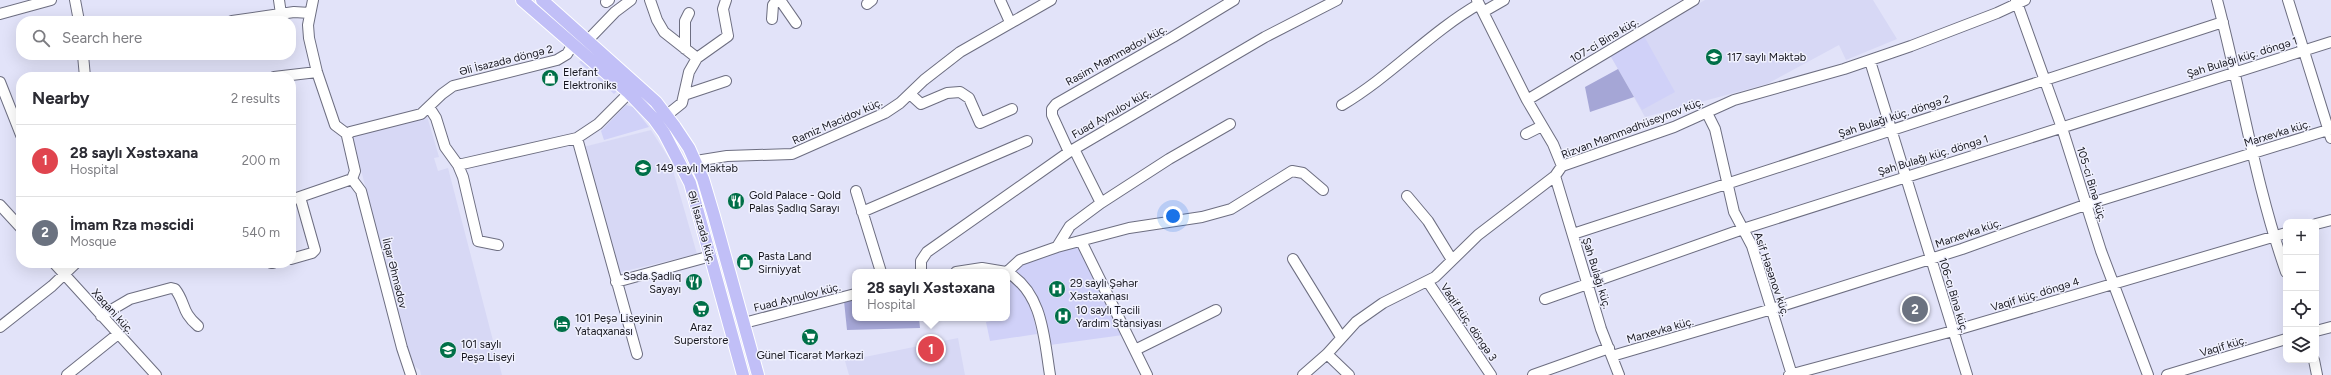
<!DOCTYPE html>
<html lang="en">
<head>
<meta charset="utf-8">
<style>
  body { margin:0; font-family:Figtree,sans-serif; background:#f7f7f7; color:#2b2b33 }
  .controls { position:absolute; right:12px; bottom:12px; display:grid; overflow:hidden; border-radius:8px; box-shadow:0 4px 16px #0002 }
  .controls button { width:36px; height:36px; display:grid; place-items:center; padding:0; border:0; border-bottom:1px solid #e1e1e2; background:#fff; color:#2b2b33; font:20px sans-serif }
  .you { position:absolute; left:1173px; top:216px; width:14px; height:14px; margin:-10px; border:3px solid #fff; border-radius:50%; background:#1a73e8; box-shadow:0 0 0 6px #1a73e833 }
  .badge { display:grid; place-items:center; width:26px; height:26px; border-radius:50%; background:#006f48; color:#fff; font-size:13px; font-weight:700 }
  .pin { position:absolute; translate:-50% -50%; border:2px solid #fff; box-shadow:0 1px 4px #0006 }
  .popup { position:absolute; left:852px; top:269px; width:158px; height:52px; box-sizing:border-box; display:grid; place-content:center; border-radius:8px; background:#fff; filter:drop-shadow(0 1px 3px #0005); font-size:13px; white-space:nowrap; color:#7c7c81 }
  .popup b { font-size:15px; color:#2b2b33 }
  .popup::after { content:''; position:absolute; left:50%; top:100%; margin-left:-8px; border:8px solid transparent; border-top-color:#fff }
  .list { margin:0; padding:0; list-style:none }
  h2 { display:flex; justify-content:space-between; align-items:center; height:52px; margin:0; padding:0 16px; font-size:17px }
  h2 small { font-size:13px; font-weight:400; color:#7c7c81 }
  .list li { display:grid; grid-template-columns:26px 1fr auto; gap:12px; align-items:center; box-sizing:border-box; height:72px; padding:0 16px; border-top:1px solid #e1e1e2 }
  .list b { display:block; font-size:15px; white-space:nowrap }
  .list p { margin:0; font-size:13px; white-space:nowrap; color:#7c7c81 }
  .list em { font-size:13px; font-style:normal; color:#7c7c81 }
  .icon { flex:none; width:22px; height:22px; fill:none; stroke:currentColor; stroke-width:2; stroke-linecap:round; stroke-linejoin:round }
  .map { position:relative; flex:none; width:2331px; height:375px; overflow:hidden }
  .search { position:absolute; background:#fff; box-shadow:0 4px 16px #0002; left:16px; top:16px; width:280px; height:44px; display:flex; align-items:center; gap:10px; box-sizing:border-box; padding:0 14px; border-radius:16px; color:#7c7c81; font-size:15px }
  .panel { position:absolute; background:#fff; box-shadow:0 4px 16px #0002; left:16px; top:72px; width:280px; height:196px; border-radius:16px }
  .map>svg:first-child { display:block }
  .built { fill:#d7d8f5 }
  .green { fill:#d0d1f8 }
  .forest { fill:#a5a6d6 }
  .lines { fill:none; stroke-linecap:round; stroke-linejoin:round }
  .minor-casing { stroke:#6d6e81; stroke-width:12 }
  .major-casing { stroke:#fff; stroke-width:14 }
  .minor { stroke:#fff; stroke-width:10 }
  .major { stroke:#c1bff7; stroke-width:12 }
  .labels { text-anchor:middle; stroke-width:3; stroke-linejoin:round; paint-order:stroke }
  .street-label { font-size:11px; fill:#16161e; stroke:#f0f1fe }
  .poi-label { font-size:11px; fill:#16161e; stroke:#f0f1fe; text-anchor:start }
</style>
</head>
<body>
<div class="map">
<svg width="2331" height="375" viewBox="0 0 2331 375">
  <rect width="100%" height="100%" fill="#e2e3f9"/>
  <path class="built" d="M1705,0h168l24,39 -51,21 -7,-15 -72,39 -122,33 -35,-62z
    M427,116l12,41 -5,1 4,13 10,-3 54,207h-81l-1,-5 -9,-6 -59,-229z
    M651,130l19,30 27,94 -80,19 -34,-126z
    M958,338l7,37h-116l-4,-14z"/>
  <path class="green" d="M1644,36l31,56 -33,18 -32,-55z
    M582,60l35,31 -3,3 -35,-32z
    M626,105l7,2 16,20 -45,13 -3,-9z
    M1078,247l45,88 -73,10c-7,-33 -10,-51 -35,-74 17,-16 41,-19 63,-24z
    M1007,279c20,13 26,32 30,55l-47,7 -4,-19 21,-4z"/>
  <path class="forest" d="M1618,69l16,28 -44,15 -5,-25z
    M855,299v19h64l1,10 -73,2 -3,-29z"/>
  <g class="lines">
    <g class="minor-casing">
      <path id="minor" d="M75,0l4,21
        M279,0l2,14
        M313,0l-5,25 1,13 8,34 18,53 12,9
        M650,0l7,20 7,12 33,26
        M780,0l16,23
        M1000,0l10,22
        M1477,0l50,100 26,44 9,22
        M2016,0l46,128 39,123 47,124
        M2217,0c24,90 38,184 69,272
        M2288,0l43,138
        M606,2l3,-2
        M867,4l5,-4
        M1483,12l21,-12
        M0,14l51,-14
        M772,19l1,-14 4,-5
        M232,21l62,-9 16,1
        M588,40l27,-28 16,-12
        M685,49v-28l4,-8
        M83,55l2,22
        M1870,61l97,314
        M274,77l43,-5
        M0,82l21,53
        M910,94l11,10 26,-11 13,-1 9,6 11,25 32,-14
        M684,95l42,-14
        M1527,100l167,-100
        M1342,105c49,-29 87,-72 137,-101
        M429,107l7,11 9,29 13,18 5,12 15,64 20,4
        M1707,113l8,16 19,83 18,34 40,129
        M667,115l15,-12 7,-31 8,-14 31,-22 -5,-27 3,-9
        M1526,134l16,-8
        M577,138l60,216
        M1074,149l27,54
        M1069,152l-17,-37v-6l4,-5 117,-67 61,-37
        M696,161l31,-5 65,-2 93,-41 15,-10 24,-23 36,-28 91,-52
        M458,165l119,-27 21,-14 31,-31
        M1555,176l46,153 18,46
        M352,179l9,12 41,157 9,27
        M856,191l25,81
        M1407,196l21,25 24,39
        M291,200l61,-21 3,-8 -8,-35 3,-4 71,-18 21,-20 11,-8 104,-26 10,-6 6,-10
        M0,205l21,23
        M862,212l165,-71
        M2316,224l15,-4
        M1573,234l650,-212
        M1081,241l66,134
        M1057,247l13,-21 31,-23 68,-44 61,-35
        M291,259l21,-6 3,-3 -15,-53
        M1293,259l48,78
        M54,263l102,112
        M271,263h2
        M921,272v-11l6,-9 142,-100 196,-115 72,-37
        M956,272l26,-4 24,4
        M1007,272l13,-12 37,-13 72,-19 73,-11 29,-8 61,-38 11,2 20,17
        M1007,272c36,21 37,66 43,103
        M616,282l95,-26
        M1428,282l63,93
        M1545,299l198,-70 588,-187
        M101,316l29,-17 41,-11 4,1c11,14 6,23 23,37
        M744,323l111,-29
        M0,327l52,-41 24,-23
        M2316,331l15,-4
        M1135,350l81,-40
        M1327,354l22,21
        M1612,356l160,-47 190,-60 123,-44 246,-76
        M2314,360l3,15
        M67,375l51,-41
        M1303,375l24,-21 29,-32 27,-19 52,-26 43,-42 77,-59 7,-10 112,-39 60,-27 110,-31 67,-23 86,-33 28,-13
        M1533,375l76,-27
        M1789,375l164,-44 333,-98
        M2167,375l119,-36"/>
    </g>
    <g class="major-casing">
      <path id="major" d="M522,0l107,93 25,26 10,14 26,50 53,192
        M542,0l114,102 19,25 14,21 14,31 11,37 44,159"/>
    </g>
    <use href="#minor" class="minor"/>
    <use href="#major" class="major"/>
  </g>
  <defs>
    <g id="school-disc" transform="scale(0.9)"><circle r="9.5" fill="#006f48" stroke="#f0f1fe"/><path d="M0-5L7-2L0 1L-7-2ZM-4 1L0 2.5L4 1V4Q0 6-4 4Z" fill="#fff"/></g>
    <g id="shop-disc" transform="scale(0.9)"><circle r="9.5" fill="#006f48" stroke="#f0f1fe"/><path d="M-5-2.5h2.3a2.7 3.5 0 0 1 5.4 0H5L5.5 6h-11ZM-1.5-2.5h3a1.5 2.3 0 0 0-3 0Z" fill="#fff"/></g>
    <g id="restaurant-disc" transform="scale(0.9)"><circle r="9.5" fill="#006f48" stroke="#f0f1fe"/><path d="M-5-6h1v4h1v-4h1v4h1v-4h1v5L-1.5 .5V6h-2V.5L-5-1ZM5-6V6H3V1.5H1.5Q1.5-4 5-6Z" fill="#fff"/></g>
    <g id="hospital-disc" transform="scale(0.9)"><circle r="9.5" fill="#006f48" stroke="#f0f1fe"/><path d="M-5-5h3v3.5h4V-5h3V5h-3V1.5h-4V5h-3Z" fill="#fff"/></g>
    <g id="supermarket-disc" transform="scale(0.9)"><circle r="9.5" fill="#006f48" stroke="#f0f1fe"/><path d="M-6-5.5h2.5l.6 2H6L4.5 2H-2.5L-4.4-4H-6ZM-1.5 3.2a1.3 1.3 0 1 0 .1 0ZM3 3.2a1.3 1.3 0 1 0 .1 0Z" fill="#fff"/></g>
    <g id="hotel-disc" transform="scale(0.9)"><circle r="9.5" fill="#006f48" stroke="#f0f1fe"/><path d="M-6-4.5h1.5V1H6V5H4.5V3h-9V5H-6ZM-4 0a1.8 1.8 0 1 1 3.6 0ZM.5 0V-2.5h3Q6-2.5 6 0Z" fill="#fff"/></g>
    <g id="university-disc" transform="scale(0.9)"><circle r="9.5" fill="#006f48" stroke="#f0f1fe"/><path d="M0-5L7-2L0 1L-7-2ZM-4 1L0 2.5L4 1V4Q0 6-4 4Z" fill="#fff"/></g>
  </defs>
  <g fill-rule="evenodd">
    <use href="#school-disc" x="1714" y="57"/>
    <use href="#shop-disc" x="550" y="78"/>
    <use href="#school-disc" x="643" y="168"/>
    <use href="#restaurant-disc" x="736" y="201"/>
    <use href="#shop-disc" x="745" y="262"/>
    <use href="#restaurant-disc" x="694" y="282"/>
    <use href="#hospital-disc" x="1057" y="289"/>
    <use href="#supermarket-disc" x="701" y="309"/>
    <use href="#hospital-disc" x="1063" y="316"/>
    <use href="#hotel-disc" x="562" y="324"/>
    <use href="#supermarket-disc" x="810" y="337"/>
    <use href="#university-disc" x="448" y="350"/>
  </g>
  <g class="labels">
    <g class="street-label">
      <text transform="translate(1604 40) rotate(-31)" y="4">107-ci Binə küç.</text>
      <text transform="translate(1116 55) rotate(-29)" y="4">Rasim Məmmədov küç.</text>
      <text transform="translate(2242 57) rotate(-17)" y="4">Şah Bulağı küç. döngə 1</text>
      <text transform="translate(506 60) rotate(-14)" y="4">Əli İsazadə döngə 2</text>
      <text transform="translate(1111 113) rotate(-30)" y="4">Fuad Aynulov küç.</text>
      <text transform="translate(1894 116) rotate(-18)" y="4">Şah Bulağı küç. döngə 2</text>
      <text transform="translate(837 121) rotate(-24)" y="4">Ramiz Məcidov küç.</text>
      <text transform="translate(1632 128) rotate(-21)" y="4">Rizvan Məmmədhüseynov küç.</text>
      <text transform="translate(2277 133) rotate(-17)" y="4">Marxevka küç.</text>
      <text transform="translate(1933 155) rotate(-17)" y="4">Şah Bulağı küç. döngə 1</text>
      <text transform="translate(2092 184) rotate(73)" y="4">105-ci Binə küç.</text>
      <text transform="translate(702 227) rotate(74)" y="4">Əli İsazadə küç.</text>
      <text transform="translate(1968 233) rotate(-19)" y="4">Marxevka küç.</text>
      <text transform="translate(395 273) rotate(76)" y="4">İlqar Əhmədov</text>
      <text transform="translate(1597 273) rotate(73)" y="4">Şah Bulağı küç.</text>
      <text transform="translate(1772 274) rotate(71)" y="4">Asif Həsənov küç.</text>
      <text transform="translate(2035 294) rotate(-17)" y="4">Vaqif küç. döngə 4</text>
      <text transform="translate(1954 295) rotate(73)" y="4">106-cı Binə küç.</text>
      <text transform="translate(797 297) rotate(-14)" y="4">Fuad Aynulov küç.</text>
      <text transform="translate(113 311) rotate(48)" y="4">Xəqani küç.</text>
      <text transform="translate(1469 322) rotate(56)" y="4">Vaqif küç. döngə 3</text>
      <text transform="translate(1660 330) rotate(-16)" y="4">Marxevka küç.</text>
      <text transform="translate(2223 346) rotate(-17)" y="4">Vaqif küç.</text>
    </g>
    <g class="poi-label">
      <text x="1727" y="61">117 saylı Məktəb</text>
      <text x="563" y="76">Elefant<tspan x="563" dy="13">Elektroniks</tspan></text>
      <text x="656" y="172">149 saylı Məktəb</text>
      <text x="749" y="199">Gold Palace - Qold<tspan x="749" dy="13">Palas Şadlıq Sarayı</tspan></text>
      <text x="758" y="260">Pasta Land<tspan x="758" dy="13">Sirniyyat</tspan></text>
      <text x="681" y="280" text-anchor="end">Səda Şadlıq<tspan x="681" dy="13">Sayayı</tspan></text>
      <text x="1070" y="287">29 saylı Şəhər<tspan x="1070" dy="13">Xəstəxanası</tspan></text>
      <text x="1076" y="314">10 saylı Təcili<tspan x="1076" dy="13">Yardım Stansiyası</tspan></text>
      <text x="575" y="322">101 Peşə Liseyinin<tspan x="575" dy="13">Yataqxanası</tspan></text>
      <text x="701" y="331" text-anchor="middle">Araz<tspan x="701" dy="13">Superstore</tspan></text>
      <text x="461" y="348">101 saylı<tspan x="461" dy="13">Peşə Liseyi</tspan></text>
      <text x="810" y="359" text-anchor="middle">Günel Ticarət Mərkəzi</text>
    </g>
  </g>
</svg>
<div class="controls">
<button>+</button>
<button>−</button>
<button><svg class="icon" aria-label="locate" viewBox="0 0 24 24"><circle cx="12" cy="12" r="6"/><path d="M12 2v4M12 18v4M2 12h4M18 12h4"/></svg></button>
<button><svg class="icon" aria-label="layers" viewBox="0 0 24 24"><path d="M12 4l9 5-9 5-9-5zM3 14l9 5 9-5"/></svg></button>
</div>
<div class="you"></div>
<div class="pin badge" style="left:931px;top:349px;background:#e0444e">1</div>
<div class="popup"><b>28 saylı Xəstəxana</b>Hospital</div>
<div class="pin badge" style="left:1915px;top:309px;background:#6b7280">2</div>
<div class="search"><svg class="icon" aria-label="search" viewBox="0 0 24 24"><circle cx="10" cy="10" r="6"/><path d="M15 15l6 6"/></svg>Search here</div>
<section class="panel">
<h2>Nearby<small>2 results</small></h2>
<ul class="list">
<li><span class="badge" style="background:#e0444e">1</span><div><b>28 saylı Xəstəxana</b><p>Hospital</p></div><em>200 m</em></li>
<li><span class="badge" style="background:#6b7280">2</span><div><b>İmam Rza məscidi</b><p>Mosque</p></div><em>540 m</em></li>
</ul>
</section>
</div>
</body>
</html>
